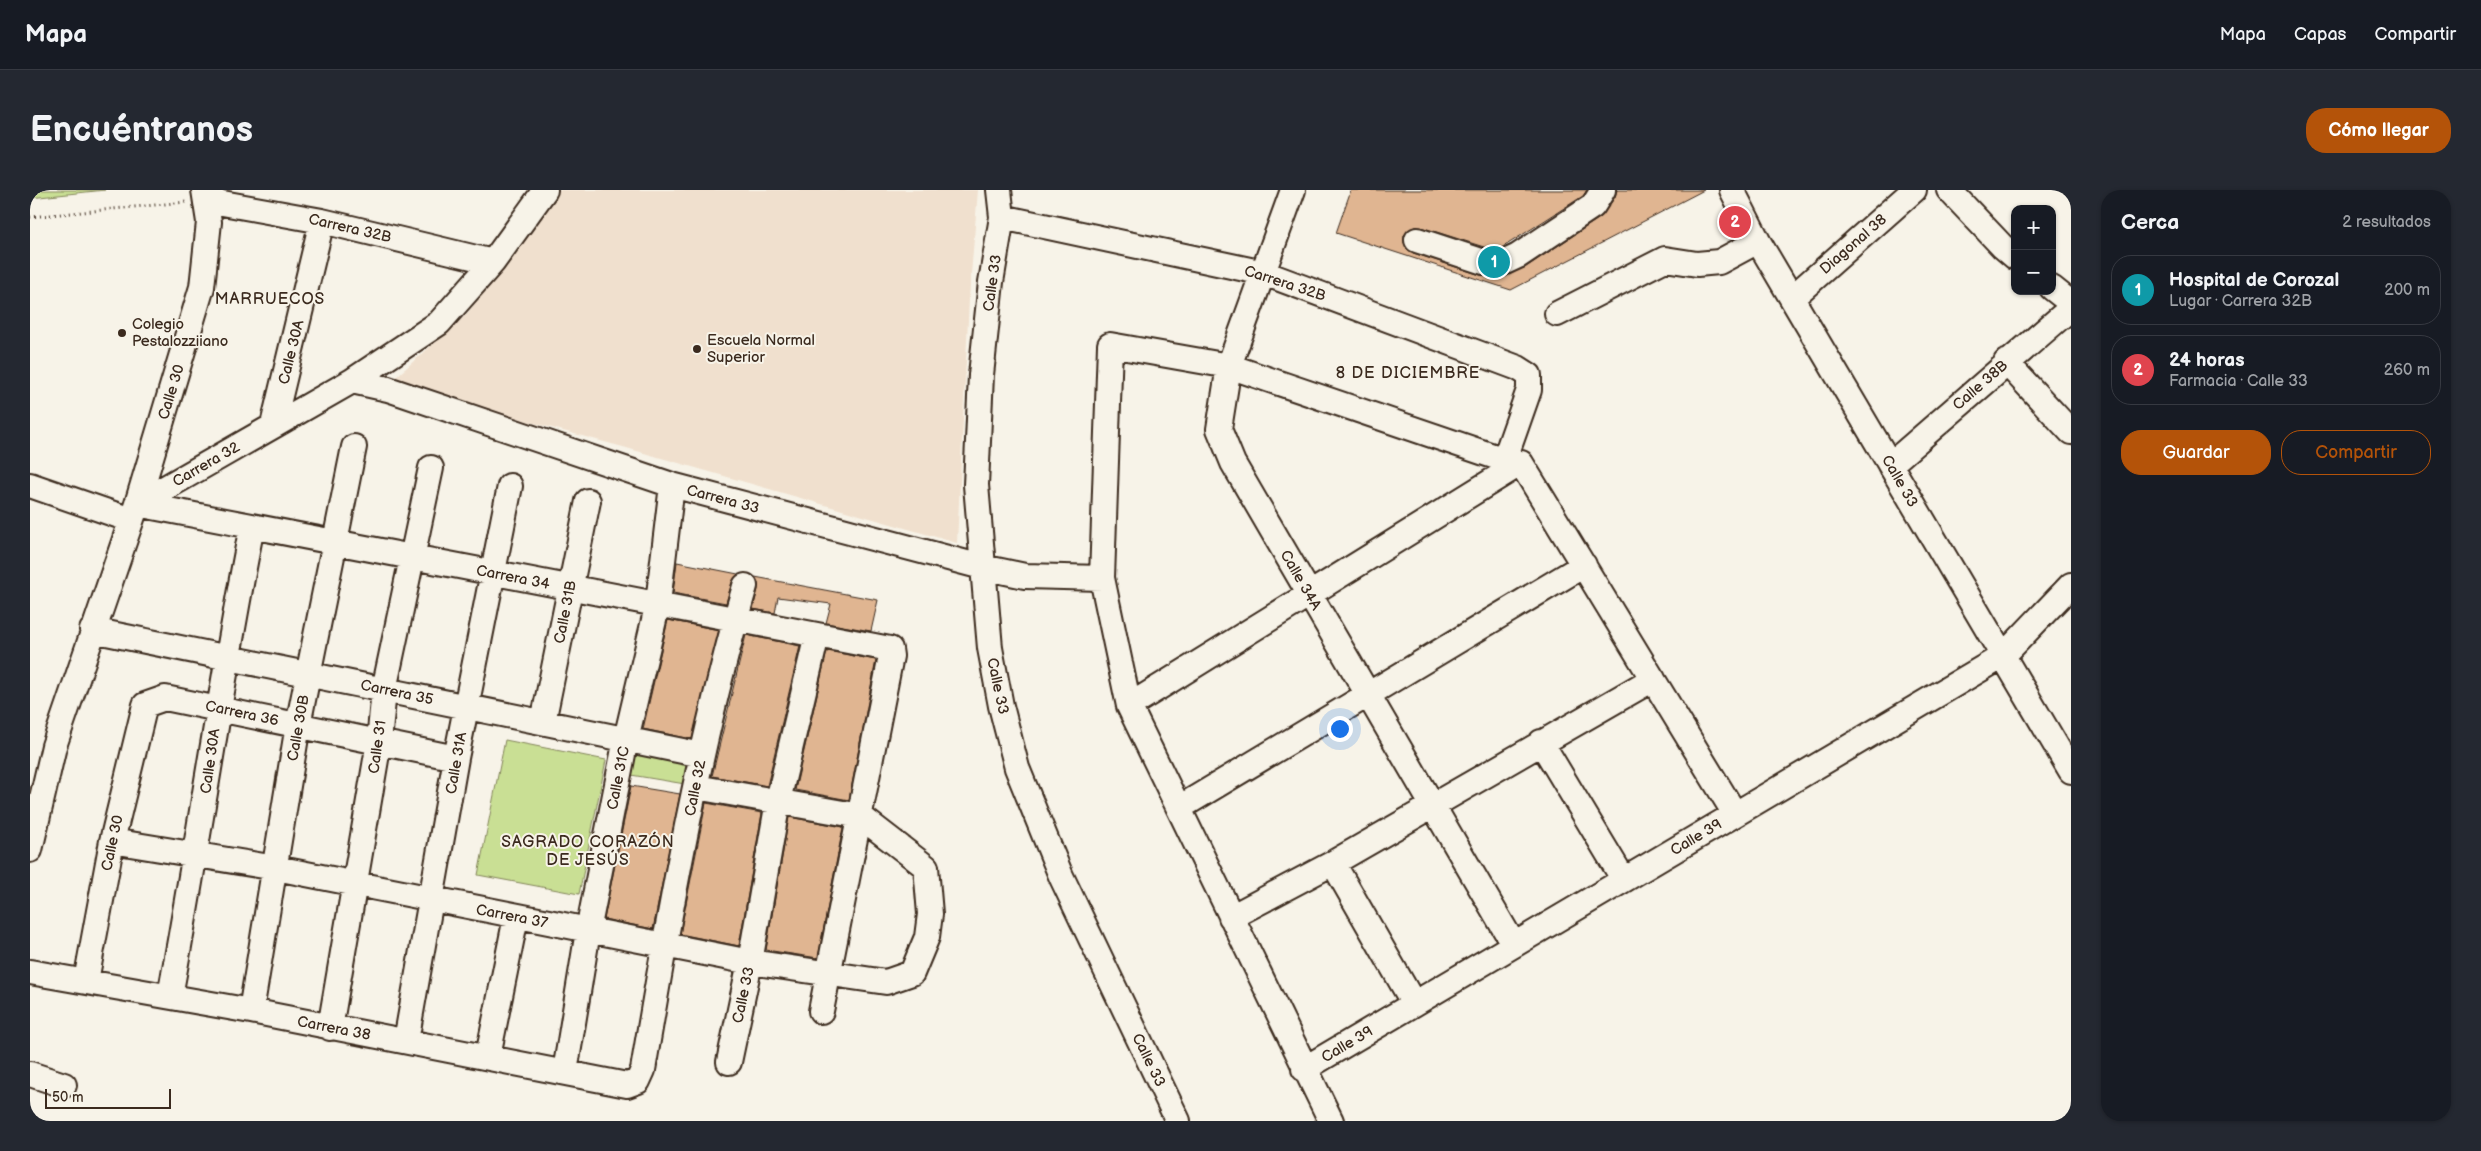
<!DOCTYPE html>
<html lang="es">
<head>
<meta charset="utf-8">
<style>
  body { margin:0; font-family:"Balsamiq Sans",sans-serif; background:#242831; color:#f1f3f6 }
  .controls { position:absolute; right:15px; top:15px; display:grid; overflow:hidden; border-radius:10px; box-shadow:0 1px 4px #0004 }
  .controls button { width:45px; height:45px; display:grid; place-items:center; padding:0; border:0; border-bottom:1px solid #363941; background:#171b24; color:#f1f3f6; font:25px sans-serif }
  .scale { position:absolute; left:15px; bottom:12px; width:126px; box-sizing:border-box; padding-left:5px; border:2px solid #3b2a1e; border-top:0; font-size:14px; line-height:18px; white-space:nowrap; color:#3b2a1e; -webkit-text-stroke:4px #f7f3e8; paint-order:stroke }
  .you { position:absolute; left:1309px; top:538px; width:18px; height:18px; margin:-12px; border:4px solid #fff; border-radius:50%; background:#1a73e8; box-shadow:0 0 0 8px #1a73e833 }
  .badge { display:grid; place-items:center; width:32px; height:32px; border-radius:50%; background:#b45309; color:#fff; font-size:16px; font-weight:700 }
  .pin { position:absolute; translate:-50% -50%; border:2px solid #fff; box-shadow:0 1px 5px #0006 }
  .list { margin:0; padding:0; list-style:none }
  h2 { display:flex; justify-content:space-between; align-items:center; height:65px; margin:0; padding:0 20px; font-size:21px }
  h2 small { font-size:16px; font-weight:400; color:#9ea1a6 }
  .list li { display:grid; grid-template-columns:32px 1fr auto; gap:15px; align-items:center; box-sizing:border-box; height:70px; margin:0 10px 10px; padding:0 10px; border:1px solid #363941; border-radius:20px }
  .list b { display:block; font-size:19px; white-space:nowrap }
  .list p { margin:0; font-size:16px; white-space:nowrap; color:#9ea1a6 }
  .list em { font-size:16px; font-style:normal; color:#9ea1a6 }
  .actions { display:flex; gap:10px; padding:15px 20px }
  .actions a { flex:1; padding:11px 0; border:1px solid #b45309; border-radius:20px; text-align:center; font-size:18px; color:#b45309 }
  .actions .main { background:#b45309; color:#fff }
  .map { position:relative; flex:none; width:2041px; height:931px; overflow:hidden; border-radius:20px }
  header { display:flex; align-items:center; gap:30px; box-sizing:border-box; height:70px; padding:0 25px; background:#171b24; border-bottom:1px solid #363941 }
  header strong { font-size:24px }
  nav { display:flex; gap:28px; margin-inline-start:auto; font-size:18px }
  .intro { display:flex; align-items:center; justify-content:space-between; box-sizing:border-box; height:120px; padding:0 30px }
  h1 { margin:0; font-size:35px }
  .button { padding:12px 22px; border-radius:20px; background:#b45309; color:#fff; font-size:18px; font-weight:700 }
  main { display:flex; gap:30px; padding:0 30px }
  aside { flex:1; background:#171b24; border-radius:20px; box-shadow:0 1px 4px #0004 }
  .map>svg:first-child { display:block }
  .built { fill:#f0e0ce }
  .green { fill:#c9df94; stroke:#828459 }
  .building { fill:#e0b591; stroke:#3b2a1e }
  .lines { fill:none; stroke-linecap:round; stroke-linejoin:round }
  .minor-casing { stroke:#3b2a1e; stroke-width:28 }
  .path { stroke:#3b2a1e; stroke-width:3; stroke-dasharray:1 4; stroke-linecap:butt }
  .minor { stroke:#f7f3e8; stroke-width:24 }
  .poi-dot { fill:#3b2a1e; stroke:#f7f3e8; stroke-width:2 }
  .labels { text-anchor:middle; stroke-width:4; stroke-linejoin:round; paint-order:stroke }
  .street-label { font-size:15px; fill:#3b2a1e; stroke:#f7f3e8 }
  .poi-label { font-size:15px; fill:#3b2a1e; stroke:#f7f3e8; text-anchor:start }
  .neighbourhood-label { font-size:16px; letter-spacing:1px; fill:#3b2a1e; stroke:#f7f3e8 }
</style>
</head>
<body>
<header>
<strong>Mapa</strong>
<nav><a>Mapa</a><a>Capas</a><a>Compartir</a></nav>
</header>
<div class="intro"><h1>Encuéntranos</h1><a class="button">Cómo llegar</a></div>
<main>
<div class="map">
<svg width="2041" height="931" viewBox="0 0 2041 931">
  <rect width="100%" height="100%" fill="#f7f3e8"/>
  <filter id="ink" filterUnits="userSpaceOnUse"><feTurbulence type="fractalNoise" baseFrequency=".02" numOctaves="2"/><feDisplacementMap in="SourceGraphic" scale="10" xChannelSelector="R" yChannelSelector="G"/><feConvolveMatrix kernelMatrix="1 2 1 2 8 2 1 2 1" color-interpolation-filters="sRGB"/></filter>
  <g filter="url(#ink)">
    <path class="built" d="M525,0h423l-9,109 -12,244 -334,-96 -235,-63 79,-70z"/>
    <path class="green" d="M0,0h75l-75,8z
      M475,550l101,20 -27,134 -101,-19z
      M599,557l62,12 -6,25 -60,-10z"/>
    <path class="building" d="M1321,0h236l-4,6 -83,53 -13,-1 -66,-21h-7l-10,8v8l9,10 67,22 22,2 24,-10 75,-50 14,-20 2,-7h87l-193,100 -175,-57z
      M647,372l61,12 -6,8 -6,21 -53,-10z
      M725,387l123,23 -7,31 -45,-8 5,-19 -53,-7 -3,16 -22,-4 5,-20z
      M638,430l51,10 -27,109 -49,-10z
      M716,445l54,11 -33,140 -55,-10z
      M797,461l49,9 -27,140 -54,-10z
      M601,596l49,8 -27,135 -49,-10z
      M676,613l56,10 -23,133 -59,-12z
      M759,627l54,10 -25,131 -52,-8z"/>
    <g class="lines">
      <g class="minor-casing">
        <path id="minor" d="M969,0l3,27 -11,65 -10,93 -5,110 14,163 11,58 16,62 44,108 117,245
          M1263,0l-64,176 -10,63 14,34 281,482
          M1702,0l26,51 313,530
          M1919,0l53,56 13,11
          M176,10l116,21 171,41
          M972,27l262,56 254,95 11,7v15l-20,57 -5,9 -8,1 -267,-91 -119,-21 -8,233 27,128 202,415
          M1387,50l67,22 19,1 15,-7 75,-50 10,-16
          M2022,98l19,15
          M1762,108l122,-108
          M1527,124l108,-55 32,5 22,-2 39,-21
          M1976,172l65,70
          M322,191l36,8 284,96 310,82 43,9 77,2
          M243,235l49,-204
          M1860,275l181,-157
          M0,295l101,35
          M107,314l753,145 1,7 -70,355
          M107,314l215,-123 87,-58 54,-61 52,-72
          M62,440l610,125
          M1099,516l392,-243 214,351
          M513,532l45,-221
          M1511,552l83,138
          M1149,618l405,-243
          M82,651l164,27 474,94 136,20 26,-9 15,-36 3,-23 -4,-47 -66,-51 -164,-29
          M0,660l24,-104 83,-242 65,-217 7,-65 -5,-32
          M1303,673l81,141
          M1201,727l102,-54 320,-184
          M0,782l221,39 376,74 11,-4 5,-11c27,-162 56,-326 102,-484
          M56,791l26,-140 33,-136 20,-7 291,60
          M140,806c29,-156 51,-314 82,-470
          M221,821l47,-286 56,-278
          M300,838l49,-286 5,-52 47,-222
          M376,851l50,-283 54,-272
          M458,866l28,-139
          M699,872l21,-100 28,-161 39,-166
          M1274,879l699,-413 68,-71
          M535,882l23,-141 38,-192 32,-136 14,-118
          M0,884l34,11"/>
      </g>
      <path class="path" d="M0,27l156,-15"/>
      <use href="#minor" class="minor"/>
    </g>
  </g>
  <g class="poi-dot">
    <circle cx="92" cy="143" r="5"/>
    <circle cx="667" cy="159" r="5"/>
  </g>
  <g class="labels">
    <g class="street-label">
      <text transform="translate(320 38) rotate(13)" y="5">Carrera 32B</text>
      <text transform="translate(1823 54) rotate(-41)" y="5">Diagonal 38</text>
      <text transform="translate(962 93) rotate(-82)" y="5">Calle 33</text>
      <text transform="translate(1255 93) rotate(18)" y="5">Carrera 32B</text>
      <text transform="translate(261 162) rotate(-76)" y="5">Calle 30A</text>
      <text transform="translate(1950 195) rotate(-41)" y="5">Calle 38B</text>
      <text transform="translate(141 202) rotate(-73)" y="5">Calle 30</text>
      <text transform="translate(176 274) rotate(-30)" y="5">Carrera 32</text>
      <text transform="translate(1870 291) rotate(60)" y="5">Calle 33</text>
      <text transform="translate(693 309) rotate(15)" y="5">Carrera 33</text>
      <text transform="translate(483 387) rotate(11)" y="5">Carrera 34</text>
      <text transform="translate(1271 390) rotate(60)" y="5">Calle 34A</text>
      <text transform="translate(535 422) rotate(-79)" y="5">Calle 31B</text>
      <text transform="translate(968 496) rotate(78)" y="5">Calle 33</text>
      <text transform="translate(367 502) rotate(12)" y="5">Carrera 35</text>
      <text transform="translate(212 523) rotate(12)" y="5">Carrera 36</text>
      <text transform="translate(268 538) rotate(-80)" y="5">Calle 30B</text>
      <text transform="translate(347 557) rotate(-82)" y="5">Calle 31</text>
      <text transform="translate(180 571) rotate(-82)" y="5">Calle 30A</text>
      <text transform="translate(426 573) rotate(-80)" y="5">Calle 31A</text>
      <text transform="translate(588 588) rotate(-79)" y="5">Calle 31C</text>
      <text transform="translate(665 598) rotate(-79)" y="5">Calle 32</text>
      <text transform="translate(1666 647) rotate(-31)" y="5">Calle 39</text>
      <text transform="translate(82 653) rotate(-78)" y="5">Calle 30</text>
      <text transform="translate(482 726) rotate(11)" y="5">Carrera 37</text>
      <text transform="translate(713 805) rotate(-78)" y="5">Calle 33</text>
      <text transform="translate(304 838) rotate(11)" y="5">Carrera 38</text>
      <text transform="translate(1317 854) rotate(-31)" y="5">Calle 39</text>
      <text transform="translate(1119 870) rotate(64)" y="5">Calle 33</text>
    </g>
    <g class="poi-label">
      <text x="102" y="139">Colegio<tspan x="102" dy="17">Pestalozziiano</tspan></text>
      <text x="677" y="155">Escuela Normal<tspan x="677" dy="17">Superior</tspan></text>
    </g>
    <g class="neighbourhood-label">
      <text x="240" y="114">MARRUECOS</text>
      <text x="1378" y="188">8 DE DICIEMBRE</text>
      <text x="558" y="657">SAGRADO CORAZÓN<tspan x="558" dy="18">DE JESÚS</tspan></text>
    </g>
  </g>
</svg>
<div class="controls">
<button>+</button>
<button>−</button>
</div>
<div class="scale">50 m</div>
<div class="you"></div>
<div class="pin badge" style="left:1464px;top:72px;background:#0f9aa8">1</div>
<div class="pin badge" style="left:1705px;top:32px;background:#e0444e">2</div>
</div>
<aside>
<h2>Cerca<small>2 resultados</small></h2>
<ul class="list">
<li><span class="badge" style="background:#0f9aa8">1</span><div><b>Hospital de Corozal</b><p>Lugar · Carrera 32B</p></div><em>200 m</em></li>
<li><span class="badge" style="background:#e0444e">2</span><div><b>24 horas</b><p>Farmacia · Calle 33</p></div><em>260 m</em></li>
</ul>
<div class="actions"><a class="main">Guardar</a><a>Compartir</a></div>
</aside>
</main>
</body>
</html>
